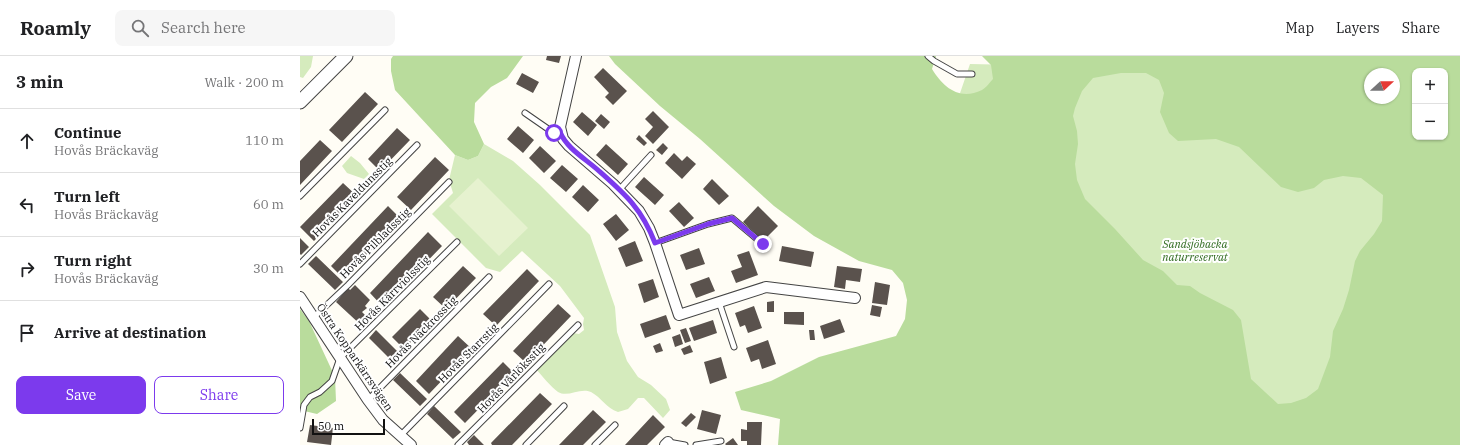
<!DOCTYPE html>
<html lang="en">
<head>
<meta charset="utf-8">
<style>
  body { margin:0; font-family:"IBM Plex Serif",serif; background:#f6f6f6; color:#202124 }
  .controls { position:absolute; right:12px; top:12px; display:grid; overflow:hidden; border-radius:8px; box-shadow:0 1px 3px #0004 }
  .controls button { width:36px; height:36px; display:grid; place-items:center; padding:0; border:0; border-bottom:1px solid #e0e0e0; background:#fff; color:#202124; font:20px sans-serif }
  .compass { position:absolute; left:1064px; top:12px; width:36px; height:36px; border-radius:50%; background:#fff; box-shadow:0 1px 3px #0004; rotate:69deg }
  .scale { position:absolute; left:12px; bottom:10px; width:73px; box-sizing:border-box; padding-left:4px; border:2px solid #111; border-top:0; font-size:11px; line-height:14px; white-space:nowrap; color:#111; -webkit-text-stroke:3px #fff; paint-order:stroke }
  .stop { position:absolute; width:12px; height:12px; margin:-9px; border:3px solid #7c3aed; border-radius:50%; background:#fff }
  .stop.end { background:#7c3aed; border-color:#fff; box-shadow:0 1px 4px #0008 }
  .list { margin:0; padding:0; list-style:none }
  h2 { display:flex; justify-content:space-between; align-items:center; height:52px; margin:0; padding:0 16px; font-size:17px }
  h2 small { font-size:13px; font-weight:400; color:#757577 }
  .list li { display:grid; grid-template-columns:26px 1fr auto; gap:12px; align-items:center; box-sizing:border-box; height:64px; padding:0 16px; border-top:1px solid #e0e0e0 }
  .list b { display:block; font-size:15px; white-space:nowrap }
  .list p { margin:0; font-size:13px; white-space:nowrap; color:#757577 }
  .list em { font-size:13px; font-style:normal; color:#757577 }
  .actions { display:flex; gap:8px; padding:12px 16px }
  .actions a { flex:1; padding:9px 0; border:1px solid #7c3aed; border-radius:8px; text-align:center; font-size:14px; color:#7c3aed }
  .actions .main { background:#7c3aed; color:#fff }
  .icon { flex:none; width:22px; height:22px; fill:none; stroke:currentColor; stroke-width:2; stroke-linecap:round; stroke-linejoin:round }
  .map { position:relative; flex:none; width:1160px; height:389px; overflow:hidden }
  header { display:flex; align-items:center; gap:24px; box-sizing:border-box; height:56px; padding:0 20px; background:#fff; border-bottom:1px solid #e0e0e0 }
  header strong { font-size:19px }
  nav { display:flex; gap:22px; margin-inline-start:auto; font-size:14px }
  .search { width:280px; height:36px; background:#f6f6f6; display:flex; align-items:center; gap:10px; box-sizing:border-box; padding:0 14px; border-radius:8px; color:#757577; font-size:15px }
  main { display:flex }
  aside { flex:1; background:#fff }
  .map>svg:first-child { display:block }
  .green { fill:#d5ebbd; fill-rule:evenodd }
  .forest { fill:#b9dc9c; fill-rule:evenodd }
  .pitch { fill:#e6f2cf }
  .building { fill:#5a524d }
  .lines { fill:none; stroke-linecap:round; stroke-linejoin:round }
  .service-casing { stroke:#444; stroke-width:7 }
  .minor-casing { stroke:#444; stroke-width:12 }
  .tertiary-casing { stroke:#444; stroke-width:15 }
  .service { stroke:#fff; stroke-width:5 }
  .minor { stroke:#fff; stroke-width:10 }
  .tertiary { stroke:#fff; stroke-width:13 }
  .route { stroke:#7c3aed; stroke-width:5 }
  .labels { text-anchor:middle; stroke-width:4; stroke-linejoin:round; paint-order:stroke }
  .street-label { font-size:11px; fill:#111; stroke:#fff }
  .park-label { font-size:11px; font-style:italic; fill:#2f6b1f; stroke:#fff }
</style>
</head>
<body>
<header>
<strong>Roamly</strong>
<div class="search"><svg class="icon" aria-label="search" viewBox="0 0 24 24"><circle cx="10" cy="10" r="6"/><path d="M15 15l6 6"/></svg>Search here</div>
<nav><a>Map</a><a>Layers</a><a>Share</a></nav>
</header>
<main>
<aside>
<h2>3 min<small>Walk · 200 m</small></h2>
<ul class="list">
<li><svg class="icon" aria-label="ahead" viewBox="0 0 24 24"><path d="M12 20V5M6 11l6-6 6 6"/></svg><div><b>Continue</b><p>Hovås Bräckaväg</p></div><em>110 m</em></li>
<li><svg class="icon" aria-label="left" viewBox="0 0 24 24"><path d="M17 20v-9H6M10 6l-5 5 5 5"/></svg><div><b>Turn left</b><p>Hovås Bräckaväg</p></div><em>60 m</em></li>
<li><svg class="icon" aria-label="right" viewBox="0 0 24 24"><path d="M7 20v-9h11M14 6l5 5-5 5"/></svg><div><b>Turn right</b><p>Hovås Bräckaväg</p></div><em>30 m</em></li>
<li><svg class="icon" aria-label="arrive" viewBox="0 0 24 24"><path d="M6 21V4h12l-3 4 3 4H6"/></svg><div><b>Arrive at destination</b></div></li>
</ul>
<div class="actions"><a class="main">Save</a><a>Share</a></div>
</aside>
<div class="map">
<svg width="1160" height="389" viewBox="0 0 1160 389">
  <rect width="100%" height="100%" fill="#fffdf5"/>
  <path class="green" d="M0,0h13l-2,11 -8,11 -3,-1z
    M726,0h434v389h-531l17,-311 24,-70 47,1zM1115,15h30v66h-30zM1070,18h24v24h-24z
    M184,88l29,17 27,24 50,50 25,72 2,25 10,29 11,16 13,8 15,14 4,11 -7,8 -19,-20h-6l-10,11 -10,3c-12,-4 -16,-14 -27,-20 -11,-5 -23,6 -33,0 -7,-5 -16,-16 -22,-23l37,-36 6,1 5,-4 -1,-6 1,-6 -24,-32 -38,-35 -22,21 -14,-4 -54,-54 21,-21 -4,-13 6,-25 13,5 10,-4z
    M51,100l9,7 9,11 -5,5 -17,-6 -5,-7z"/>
  <path class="forest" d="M93,0h130l-16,22 -16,9 -16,16 -1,19 10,22 -6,12 -10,4 -13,-5 -60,-65 -4,-19v-12z
    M309,0h327l-4,13c11,18 27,32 50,21 4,-2 8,-8 11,-11l-2,-14 -9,-9h478v389h-682l2,-26 -39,-9 -6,-18 36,-11 48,-24 77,-21 9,-17 2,-19 -4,-17 -11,-13 -33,-9 -45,-25 -40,-30 -74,-67 -40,-33 -45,-42zM1115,15h30v66h-30zM821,17h25l13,7 5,13 -4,19 9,21 9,8 38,-2 23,8 42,40 17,5 16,-4 10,-8 19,-4 18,2 22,17 -1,26 -8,13 -14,17 -5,10 -6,29 -6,19 -10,22 -3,26 -12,32 -12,9 -15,5 -13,1 -27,-25 -10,-59 -8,-10 -33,-17 -10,-7 -13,-1 -14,-14 -20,-11 -28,-31 -30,-30 -8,-19 -2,-16 3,-20 -1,-13 -4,-15 2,-8 7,-17 11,-13zM1070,18h24v24h-24z
    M0,253l9,12 26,56 1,24 -19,13 -17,-4z"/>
  <path class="pitch" d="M178,122l50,50 -29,28 -50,-50z"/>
  <path class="building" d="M247,0h14l-2,7 -13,-3z
    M303,12l24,23 -14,14 -8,-8 4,-4 -15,-16z
    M222,17l17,9 -6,11 -17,-9z
    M65,36l13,12 -36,38 -13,-12z
    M353,55l16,16 -16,17 -8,-8 8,-9 -8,-8z
    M282,56l15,13 -9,11 -15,-14z
    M301,58l9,8 -6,7 -9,-8z
    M218,70l16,14 -11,13 -16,-14z
    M97,72l13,12 -30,31 -12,-12z
    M339,79l8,8 -3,3 -8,-7z
    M20,84l12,11 -32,34v-24z
    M363,87l5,5 -6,7 -6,-5z
    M306,88l22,20 -10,11 -22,-20z
    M240,90l16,15 -12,12 -15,-15z
    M374,97l8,8 5,-5 9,8 -14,15 -17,-16z
    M135,101l14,13 -38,40 -14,-13z
    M262,109l16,14 -12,13 -16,-14z
    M344,121l20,18 -9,10 -20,-18z
    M412,123l17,17 -10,9 -16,-16z
    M43,127l14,13 -43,45 -14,-14z
    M283,129l16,15 -11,12 -16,-15z
    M379,146l15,16 -10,9 -15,-16z
    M88,150l13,13 -57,60 -13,-13z
    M458,150l20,20 -15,15 -20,-19z
    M316,158l13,16 -13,11 -13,-17z
    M128,176l14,14 -59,61 -13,-14z
    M0,182l9,9 -8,8 -1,-1z
    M335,185l8,20 -17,6 -8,-19z
    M482,190l32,6 -3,15 -32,-6z
    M399,192l6,16 -19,6 -6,-15z
    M449,195l9,24 -22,8 -5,-12 11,-4 -5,-12z
    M16,200l27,26 -8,8 -27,-26z
    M163,210l13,12 -30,31 -13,-12z
    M537,210l25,3 -2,13 -14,-2 -1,9 -11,-2z
    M227,213l12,12 -43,45 -13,-12z
    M409,221l6,14 -19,7 -6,-14z
    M353,223l6,18 -15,6 -6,-19z
    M575,226l15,3 -3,20 -15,-2z
    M55,229l15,15 -5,6 2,2 -5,4 8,8 -7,7 -27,-25 12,-14 2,2z
    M474,245v11h-7v-10z
    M258,248l13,12 -45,47 -13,-12z
    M572,249l10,2 -2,10 -10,-2z
    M454,250l8,22 -14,5 -3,-8 -5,2 -5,-14z
    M120,253l12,12 -28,28 -12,-12z
    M484,256h20v13l-20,-1z
    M366,259l5,14 -26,9 -5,-14z
    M540,263l5,13 -21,7 -4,-13z
    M413,264l4,13 -23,8 -5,-13z
    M386,272l5,13 -6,2 -5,-13z
    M76,274l26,26 -7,8 -26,-26z
    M509,274h5l1,10h-5z
    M380,278l3,10 -8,3 -3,-10z
    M158,280l14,13 -43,45 -13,-13z
    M468,284l8,24 -14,5 -3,-10 -8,3 -5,-14z
    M360,287l3,8 -7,2 -3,-7z
    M390,289l3,7 -9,3 -3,-6z
    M421,301l6,21 -17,6 -6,-22z
    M203,306l11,11 -49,50 -11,-11z
    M100,317l27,26 -7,7 -27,-26z
    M240,337l12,11 -40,41h-20l-1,-2z
    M134,350l27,26 -8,7 -26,-25z
    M293,354l13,12 -23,23h-24z
    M402,354l19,5 -5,19 -19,-5z
    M391,357l5,4 -10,10 -5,-4z
    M353,359l12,12 -18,18h-22z
    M447,366h15l-1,23h-14v-4h-6v-12l6,1z
    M10,369l23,3 -2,17 -24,-3z
    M174,379l10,10h-15l-2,-3z
    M433,382l5,7h-12l-1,-1z"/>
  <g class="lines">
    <g class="service-casing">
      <path id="service" d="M628,0l6,5 23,13h15
        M225,57l26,18 4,2 5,-1
        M319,134l32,-35
        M0,140l85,-86
        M355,187l53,-19 24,-6 31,26
        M0,208l117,-119
        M419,246l15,45
        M14,261l34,-32 101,-103
        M68,344l121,-123
        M0,372l4,-23 6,-8 10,-5 12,-11 8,-23 117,-116
        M101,379l148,-151
        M368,386l17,3
        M158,389l120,-120
        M226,389l38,-39
        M295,389l20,-20
        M396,389l25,-4"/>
    </g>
    <g class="minor-casing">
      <path id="minor" d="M276,0l-16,71 3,12 6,7 44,38 26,27 10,17 6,15 24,72 87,-28 89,11
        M0,241l68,103 15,20 28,25
        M365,389l3,-3"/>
    </g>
    <g class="tertiary-casing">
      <path id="tertiary" d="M0,46l46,-46"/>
    </g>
    <use href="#service" class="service"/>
    <use href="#minor" class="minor"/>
    <use href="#tertiary" class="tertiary"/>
  </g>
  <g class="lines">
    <path class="route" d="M254,77l6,-1c7,17 26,27 39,39 27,24 43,38 56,72l53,-19 24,-6 31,26"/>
  </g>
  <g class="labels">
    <g class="street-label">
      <text transform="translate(52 141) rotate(-45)" y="4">Hovås Kaveldunsstig</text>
      <text transform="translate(75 187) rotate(-45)" y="4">Hovås Pilbladsstig</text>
      <text transform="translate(92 237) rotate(-45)" y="4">Hovås Kärrviolsstig</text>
      <text transform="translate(121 276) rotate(-45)" y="4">Hovås Näckrosstig</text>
      <text transform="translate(168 297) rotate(-45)" y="4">Hovås Starrstig</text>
      <text transform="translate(55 301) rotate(56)" y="4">Östra Kopparkärrsvägen</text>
      <text transform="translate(211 322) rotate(-46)" y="4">Hovås Vårlöksstig</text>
    </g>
    <g class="park-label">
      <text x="895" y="192">Sandsjöbacka<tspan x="895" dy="13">naturreservat</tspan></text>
    </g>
  </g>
</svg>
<div class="controls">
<button>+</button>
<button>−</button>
</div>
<svg class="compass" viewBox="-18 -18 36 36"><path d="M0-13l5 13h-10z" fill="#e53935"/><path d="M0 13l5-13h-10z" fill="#757577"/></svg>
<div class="scale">50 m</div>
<div class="stop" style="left:254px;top:77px"></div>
<div class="stop end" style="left:463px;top:188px"></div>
</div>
</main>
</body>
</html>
